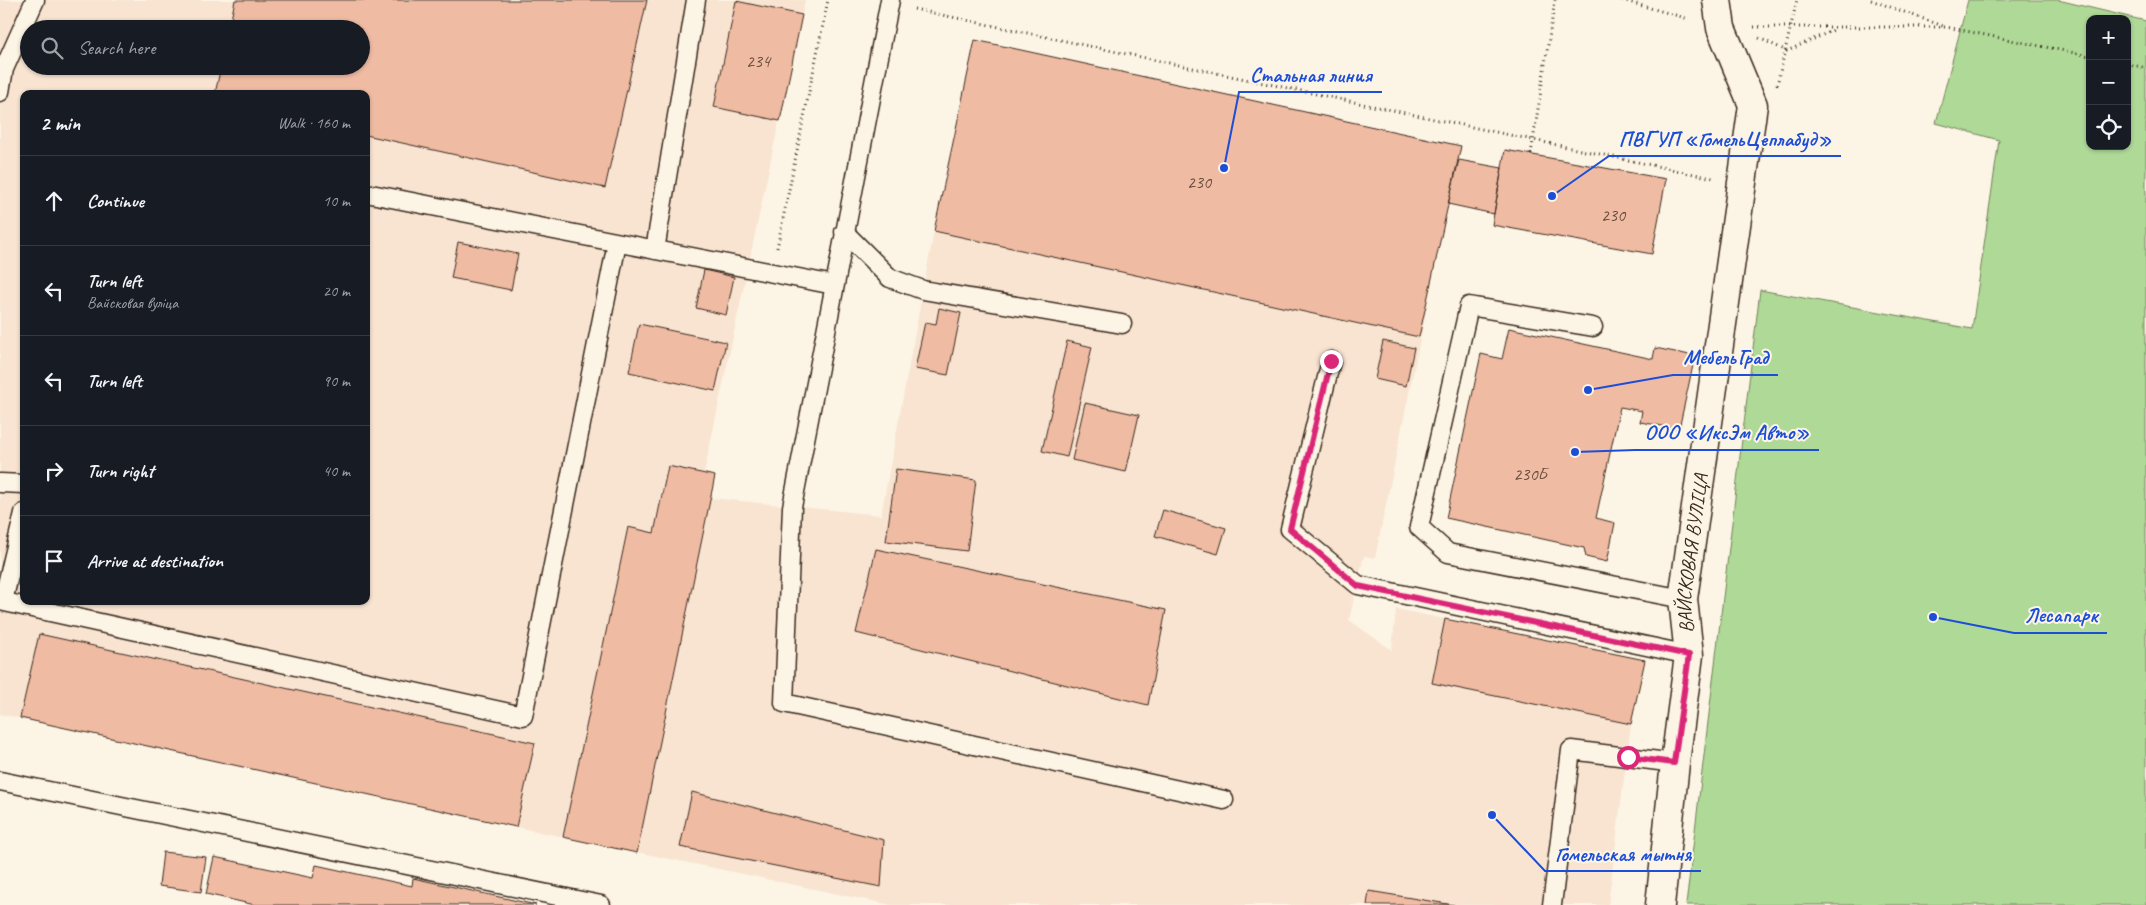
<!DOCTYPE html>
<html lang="en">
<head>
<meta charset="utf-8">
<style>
  body { margin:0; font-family:Caveat,sans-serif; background:#242831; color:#f1f3f6 }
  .controls { position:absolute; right:15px; top:15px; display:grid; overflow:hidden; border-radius:10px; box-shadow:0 1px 4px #0004 }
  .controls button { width:45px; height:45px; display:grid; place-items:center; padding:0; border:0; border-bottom:1px solid #363941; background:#171b24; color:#f1f3f6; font:25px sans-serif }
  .stop { position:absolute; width:15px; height:15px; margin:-11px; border:4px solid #db2777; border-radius:50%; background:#fff }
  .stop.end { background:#db2777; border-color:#fff; box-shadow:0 1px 5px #0008 }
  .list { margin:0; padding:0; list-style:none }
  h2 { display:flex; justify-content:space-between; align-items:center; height:65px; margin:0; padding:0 20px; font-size:21px }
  h2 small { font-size:16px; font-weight:400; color:#9ea1a6 }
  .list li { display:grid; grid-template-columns:32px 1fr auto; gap:15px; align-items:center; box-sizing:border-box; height:90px; padding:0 20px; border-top:1px solid #363941 }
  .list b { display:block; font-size:19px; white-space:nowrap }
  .list p { margin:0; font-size:16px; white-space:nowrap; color:#9ea1a6 }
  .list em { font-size:16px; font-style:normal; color:#9ea1a6 }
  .icon { flex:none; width:28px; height:28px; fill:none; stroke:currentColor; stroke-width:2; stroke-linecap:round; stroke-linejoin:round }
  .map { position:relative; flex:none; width:2146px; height:905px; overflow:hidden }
  .search { position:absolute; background:#171b24; box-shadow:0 1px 4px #0004; left:20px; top:20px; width:350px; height:55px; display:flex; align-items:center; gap:12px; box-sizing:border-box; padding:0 18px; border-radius:28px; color:#9ea1a6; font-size:19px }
  .panel { position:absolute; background:#171b24; box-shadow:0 1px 4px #0004; left:20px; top:90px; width:350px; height:515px; border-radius:10px }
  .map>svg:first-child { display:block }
  .built { fill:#f8e4d1; fill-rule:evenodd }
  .green { fill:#aed997; stroke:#74825a; fill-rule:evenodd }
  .building { fill:#f0bba3; stroke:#3b2a1e }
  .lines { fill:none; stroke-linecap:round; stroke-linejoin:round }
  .service-casing { stroke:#3b2a1e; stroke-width:21 }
  .minor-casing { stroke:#3b2a1e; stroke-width:31 }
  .path { stroke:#3b2a1e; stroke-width:3; stroke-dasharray:1 4; stroke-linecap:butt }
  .service { stroke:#fcf5e5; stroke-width:18 }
  .minor { stroke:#fcf5e5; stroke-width:28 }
  .route { stroke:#db2777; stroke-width:6 }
  .labels { text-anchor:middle; stroke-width:4; stroke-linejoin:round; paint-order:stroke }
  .number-label { font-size:18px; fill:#684e3f }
  .street-label { font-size:20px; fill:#3b2a1e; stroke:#fcf5e5 }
  .leader { fill:none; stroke:#1d4ed8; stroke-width:2 }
  .callout-dot { fill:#1d4ed8; stroke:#fcf5e5; stroke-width:2 }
  .callout-label { font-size:21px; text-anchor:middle; font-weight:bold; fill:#1d4ed8; stroke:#fcf5e5; stroke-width:4; stroke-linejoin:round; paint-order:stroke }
</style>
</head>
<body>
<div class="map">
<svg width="2146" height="905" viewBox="0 0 2146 905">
  <rect width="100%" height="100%" fill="#fcf5e5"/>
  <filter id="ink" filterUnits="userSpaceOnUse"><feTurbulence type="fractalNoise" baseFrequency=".02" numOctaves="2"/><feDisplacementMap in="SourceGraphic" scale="10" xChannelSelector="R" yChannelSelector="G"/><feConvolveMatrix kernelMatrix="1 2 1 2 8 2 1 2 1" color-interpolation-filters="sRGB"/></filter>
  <g filter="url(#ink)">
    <path class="built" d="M0,0h805l-101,473 11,3 -4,22 170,17 53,-284 41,-191 486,106 -2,14 43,8 3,-18 161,29 -14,75 -160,-29 1,-11 -45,-10 -73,354 -11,-2 -15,64 43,30 4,-41 249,51 -14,64 -23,181h-717l-375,-78 -516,-113zM29,29h332v37h-332zM24,94h342v507h-342z"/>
    <path class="green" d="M1968,0h90l88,21v884h-460l74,-615 212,39 27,-189 -63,-17zM2090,19h37v127h-37z"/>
    <path class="building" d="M235,0h412l-42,188 -239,-53v-41h-151l6,-28h140v-37h-132z
      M736,1l66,14 -22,106 -66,-14z
      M975,40l486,106 -42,191 -485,-106z
      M1505,150l161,29 -14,75 -160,-29z
      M1459,160l43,8 -8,46 -46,-10z
      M458,242l60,12 -7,36 -60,-12z
      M704,270l30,7 -8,38 -30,-7z
      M939,308l22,5 -13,62 -33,-6 10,-47 11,2z
      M639,324l87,18 -11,49 -86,-19z
      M1509,328l144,31 2,-11 40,8 -16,73 -39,-7 2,-11 -22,-4 -24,111 19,5 -8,39 -21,-5 -2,-9 -138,-30 35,-164 21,5z
      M1067,341l25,6 -25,110 -25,-6z
      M1383,341l31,7 -8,38 -31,-7z
      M1085,403l54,12 -13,57 -54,-12z
      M668,466l47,10 -78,377 -74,-16 65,-310 26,6z
      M896,469l80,11 -9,71 -81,-10z
      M1163,510l63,18 -8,26 -63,-18z
      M876,549l290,61 -18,95 -292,-72z
      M1445,619l200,41 -14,64 -199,-41z
      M39,634l496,109 -19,84 -496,-109z
      M692,792l192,48 -3,47 -201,-40z
      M163,852l43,5 -5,35 -42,-6z
      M214,857l99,21 3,-13 96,21 1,-8 123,27h-281l-49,-11z
      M1369,891l85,14h-87z"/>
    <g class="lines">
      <g class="service-casing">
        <path id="service" d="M890,0l-98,507 -8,196 440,97
          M0,92l4,-23 31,-69
          M366,193l468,92
          M844,232l46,46 33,12 199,34
          M655,250l41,-250
          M1593,327l-124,-21 -50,221 29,26 235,46
          M1331,361l-41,168 68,56 331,70
          M0,483l24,1
          M0,601l523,115 94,-473
          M3,601l21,-88
          M0,781l601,124
          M1552,905l19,-155 104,13"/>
      </g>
      <g class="minor-casing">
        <g id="minor">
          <path id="s1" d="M1660,905l15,-142 14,-108 -6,-56 70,-494 -32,-77 -4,-28"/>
        </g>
      </g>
      <path class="path" d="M1622,0l67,19
        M1871,0l72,26
        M914,9l799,169
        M1754,27h192l144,29
        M1759,38l28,13 49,-22
        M2127,64l19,4
        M1777,85l20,-85
        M1531,154l24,-154
        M777,248l51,-248"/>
      <use href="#service" class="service"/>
      <use href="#minor" class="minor"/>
    </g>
  </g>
  <g class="lines" filter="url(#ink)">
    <path class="route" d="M1331,361l-41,168 68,57 331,69 -15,108 -46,-6"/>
  </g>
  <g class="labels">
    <g class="number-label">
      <text x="758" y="67">234</text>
      <text x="1199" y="188">230</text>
      <text x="1613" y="221">230</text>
      <text x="1530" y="480">230Б</text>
    </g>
    <g class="street-label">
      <text dy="7" stroke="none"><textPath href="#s1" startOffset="354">ВАЙСКОВАЯ ВУЛІЦА</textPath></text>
    </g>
  </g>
  <path class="leader" d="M1224 168L1239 92H1382M1552 196L1609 156H1841M1588 390L1673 375H1778M1575 452L1635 450H1819M1933 617L2014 633H2107M1492 815L1545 871H1701"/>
  <g class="callout-dot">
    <circle cx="1224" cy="168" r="5"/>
    <circle cx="1552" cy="196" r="5"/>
    <circle cx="1588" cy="390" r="5"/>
    <circle cx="1575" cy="452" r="5"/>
    <circle cx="1933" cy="617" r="5"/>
    <circle cx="1492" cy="815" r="5"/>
  </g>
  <g class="callout-label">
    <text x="1311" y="82">Стальная линия</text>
    <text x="1725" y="146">ПВГУП «ГомельЦеплабуд»</text>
    <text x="1726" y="364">МебельГрад</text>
    <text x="1727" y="439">ООО «ИксЭм Авто»</text>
    <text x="2061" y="622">Лесапарк</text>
    <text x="1623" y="861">Гомельская мытня</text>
  </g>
</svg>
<div class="controls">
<button>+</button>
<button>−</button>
<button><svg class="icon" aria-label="locate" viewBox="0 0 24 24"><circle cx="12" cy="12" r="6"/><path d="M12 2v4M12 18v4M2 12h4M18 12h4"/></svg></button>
</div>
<div class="stop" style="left:1628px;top:757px"></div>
<div class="stop end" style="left:1331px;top:361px"></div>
<div class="search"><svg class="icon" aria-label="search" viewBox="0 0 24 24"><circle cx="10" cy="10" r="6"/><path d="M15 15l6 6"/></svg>Search here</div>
<section class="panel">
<h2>2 min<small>Walk · 160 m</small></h2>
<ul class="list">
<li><svg class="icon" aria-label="ahead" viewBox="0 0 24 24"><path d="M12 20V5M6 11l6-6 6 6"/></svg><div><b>Continue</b></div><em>10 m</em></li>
<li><svg class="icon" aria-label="left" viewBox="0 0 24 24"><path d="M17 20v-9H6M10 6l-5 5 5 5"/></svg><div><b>Turn left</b><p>Вайсковая вуліца</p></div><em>20 m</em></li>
<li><svg class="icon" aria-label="left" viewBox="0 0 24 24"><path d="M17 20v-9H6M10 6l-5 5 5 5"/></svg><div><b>Turn left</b></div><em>90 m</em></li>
<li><svg class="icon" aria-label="right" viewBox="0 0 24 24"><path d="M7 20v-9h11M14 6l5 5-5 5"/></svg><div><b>Turn right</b></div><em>40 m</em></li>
<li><svg class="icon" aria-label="arrive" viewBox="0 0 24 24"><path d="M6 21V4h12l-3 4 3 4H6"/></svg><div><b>Arrive at destination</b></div></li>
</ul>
</section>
</div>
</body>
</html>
